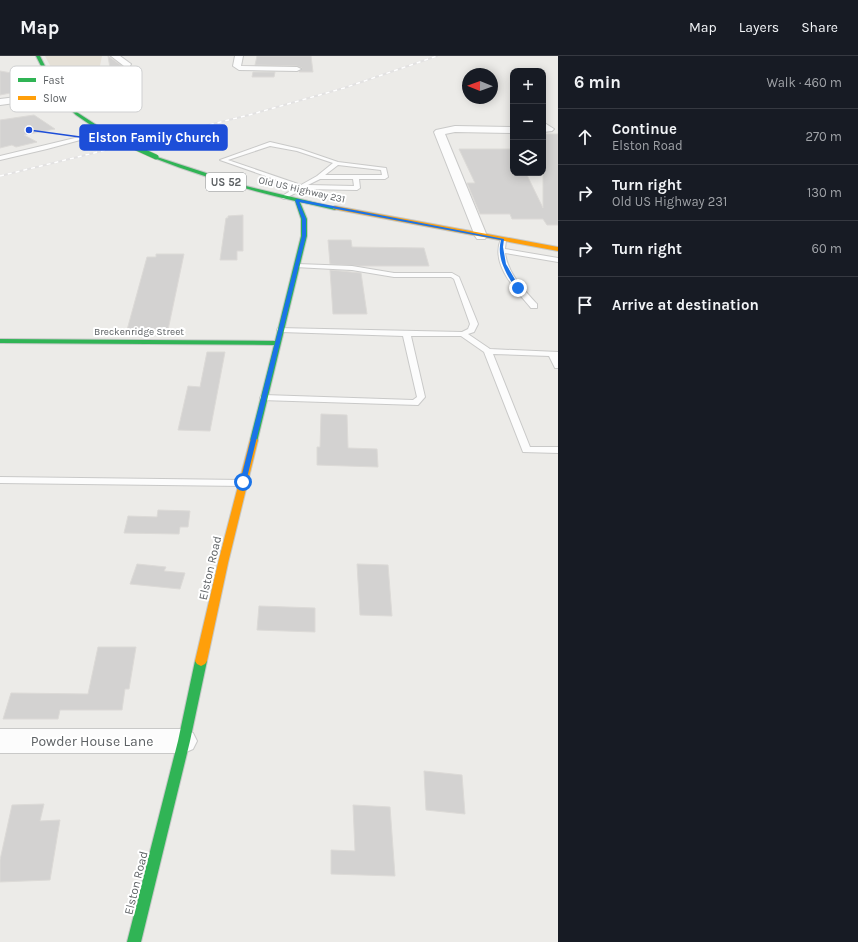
<!DOCTYPE html>
<html lang="en">
<head>
<meta charset="utf-8">
<style>
  body { margin:0; font-family:Karla,sans-serif; background:#242831; color:#f1f3f6 }
  .controls { position:absolute; right:12px; top:12px; display:grid; overflow:hidden; border-radius:8px; box-shadow:0 2px 10px #0003 }
  .controls button { width:36px; height:36px; display:grid; place-items:center; padding:0; border:0; border-bottom:1px solid #363941; background:#171b24; color:#f1f3f6; font:20px sans-serif }
  .compass { position:absolute; left:462px; top:12px; width:36px; height:36px; border-radius:50%; background:#171b24; box-shadow:0 2px 10px #0003; rotate:271deg }
  .stop { position:absolute; width:12px; height:12px; margin:-9px; border:3px solid #1a73e8; border-radius:50%; background:#fff }
  .stop.end { background:#1a73e8; border-color:#fff; box-shadow:0 1px 4px #0008 }
  .list { margin:0; padding:0; list-style:none }
  h2 { display:flex; justify-content:space-between; align-items:center; height:52px; margin:0; padding:0 16px; font-size:17px }
  h2 small { font-size:13px; font-weight:400; color:#9ea1a6 }
  .list li { display:grid; grid-template-columns:26px 1fr auto; gap:12px; align-items:center; box-sizing:border-box; height:56px; padding:0 16px; border-top:1px solid #363941 }
  .list b { display:block; font-size:15px; white-space:nowrap }
  .list p { margin:0; font-size:13px; white-space:nowrap; color:#9ea1a6 }
  .list em { font-size:13px; font-style:normal; color:#9ea1a6 }
  .icon { flex:none; width:22px; height:22px; fill:none; stroke:currentColor; stroke-width:2; stroke-linecap:round; stroke-linejoin:round }
  .map { position:relative; flex:none; width:558px; height:886px; overflow:hidden }
  header { display:flex; align-items:center; gap:24px; box-sizing:border-box; height:56px; padding:0 20px; background:#171b24; border-bottom:1px solid #363941 }
  header strong { font-size:19px }
  nav { display:flex; gap:22px; margin-inline-start:auto; font-size:14px }
  main { display:flex }
  aside { flex:1; background:#171b24 }
  .map>svg:first-child { display:block }
  .commercial { fill:#e5e0d6 }
  .building { fill:#d3d2d1; stroke:#dcdad7 }
  .lines { fill:none; stroke-linecap:round; stroke-linejoin:round }
  .lane-casing { stroke:#c9c9c8; stroke-width:2 }
  .street-casing { stroke:#c9c9c8; stroke-width:2 }
  .fast-casing { stroke:#c6c8c7; stroke-width:2 }
  .slow-casing { stroke:#c6c8c7; stroke-width:2 }
  .lane { fill:#fcfcfc; fill-rule:evenodd }
  .street { fill:#fcfcfc; fill-rule:evenodd }
  .fast { fill:#30b455; fill-rule:evenodd }
  .slow { fill:#ff9f0a; fill-rule:evenodd }
  .rail-casing { stroke:#e3e2e2; stroke-width:2 }
  .rail { stroke:#fff; stroke-width:1.5; stroke-dasharray:4; stroke-linecap:butt }
  .fast-bridge-casing { stroke:#d2c8b9; stroke-width:6; stroke-linecap:butt }
  .fast-bridge { stroke:#30b455; stroke-width:5 }
  .route { fill:#1a73e8 }
  .labels { text-anchor:middle; stroke-width:4; stroke-linejoin:round; paint-order:stroke }
  .far-street-label { font-size:10px; fill:#5e6265; stroke:#fff }
  .shield { fill:#fff; stroke:#8e9193; stroke-width:1 }
  .shield-label { font-size:11px; font-weight:bold; fill:#5e6265 }
  .street-label { font-size:12px; fill:#5e6265; stroke:#fff }
  .near-street-label { font-size:14px; fill:#5e6265; stroke:#fff }
  .key { fill:#fff; stroke:#cfd0d1; stroke-width:1 }
  .key-label { font-size:11px; fill:#5e6265 }
  .leader { fill:none; stroke:#1d4ed8; stroke-width:1.5 }
  .callout-dot { fill:#1d4ed8; stroke:#fff; stroke-width:1.5 }
  .callout { fill:#1d4ed8; stroke:#1d4ed8; stroke-width:1.5 }
  .callout-label { font-size:13px; text-anchor:middle; font-weight:bold; fill:#fff }
</style>
</head>
<body>
<header>
<strong>Map</strong>
<nav><a>Map</a><a>Layers</a><a>Share</a></nav>
</header>
<main>
<div class="map">
<svg width="558" height="886" viewBox="0 0 558 886">
  <rect width="100%" height="100%" fill="#ecebe8"/>
  <path class="commercial" d="M45,0h57l-5,24 -36,6z"/>
  <path class="building" d="M108,0l17,12 3,16 -11,-10h-6z
    M257,0h54l2,16h-14l3,-4 -5,-2 -42,-1z
    M0,15l23,4 -4,6 7,9 -26,5z
    M253,16h22l-1,5h-22z
    M34,59l21,14 -31,6 13,7 -21,5 -4,-2 -12,3v-28z
    M543,78h15v91h-11l-4,-6h-31l-2,-5h-30l-13,-31h8l-16,-34h54v24h13l17,35z
    M243,159v36h-6v9h-17l6,-42h2v-2z
    M328,184h23l1,7 72,1 5,18h-69l-30,-2z
    M156,198h28l-16,76h-41l20,-73h9z
    M330,214l31,3 6,41h-34z
    M207,296h18l-15,79 -32,-1 10,-44 12,1z
    M321,358l26,1 1,33 29,1 1,18 -61,-2v-18h3z
    M158,454l32,1 -2,16h-8l-1,7 -55,-1 4,-17 29,1z
    M137,508l29,3 -2,4 21,2 -5,16 -50,-5z
    M357,508l31,1 4,51 -32,-1z
    M259,550l56,2v24l-58,-2z
    M98,591h38l-7,42h-4l-3,21h-62l-2,9h-55l8,-26 77,1z
    M424,715l38,4 3,39 -39,-4z
    M44,748l-4,17 20,-1 -10,60 -50,2v-22l12,-55z
    M353,749l37,2 5,69 -64,-2v-24l24,1z"/>
  <g class="lines">
    <g class="lane-casing">
      <path id="lane" d="M104,75l2,2 -59,16 -47,11v-4z
        M270,86l30,7 38,13 48,6 2,9 -3,2h-26l1,9 -3,2 -54,-1 -19,10 -2,-1v-2l15,-9 -77,-27zM270,90l27,5 36,12 -16,13 -16,9 -73,-25zM338,109l43,5 1,5h-57zM320,123h33l1,7 -46,-1z
        M501,183l5,1 -1,9 53,9v4l-53,-9c3,21 18,36 32,51v4h-6c-15,-18 -41,-44 -30,-69z
        M297,208l55,2 42,7h58l7,4 19,47 -4,8 -6,2 22,15 68,3v16h-3l-6,-12 -56,-2 37,93h28v6l-35,-1 -39,-100 -23,-16h-50l14,61 -7,8 -157,-5 -1,-2 1,-2 3,-1 149,5 4,-3 -14,-61 -122,-4 -4,-2 1,-2 184,4 6,-3 2,-5 -16,-45 -3,-2h-57l-42,-7 -57,-3 -1,-1z
        M0,421l243,3 5,3 -5,3 -243,-3z"/>
    </g>
    <g class="street-casing">
      <path id="street" d="M111,0h9l11,8 -1,2h-6z
        M235,0h8l-2,10 56,1 4,2 -4,2 -58,-1 -6,-4z
        M57,36l4,3 -1,2 -60,8v-6z
        M543,66l11,7 -2,2 -9,1z
        M455,70l58,1v6l-58,-1 -10,2 42,102 -2,3h-8l-2,-3 -41,-104 2,-2z
        M0,673h184l9,4 4,8 -4,8 -9,4h-184z"/>
    </g>
    <g class="fast-casing">
      <path id="fast" d="M36,0h4l19,38 19,19 34,22v2h-4l-32,-22 -20,-19z
        M154,100l92,30 92,22 -3,2 -35,-8 7,17v17l-50,206 -3,1 -4,-3 24,-95 -274,-2v-4l275,2 26,-105v-17l-6,-18c-48,-11 -95,-25 -141,-43z
        M201,600l4,2 2,3 -17,80 -49,201h-14l51,-201 17,-80 2,-3z"/>
    </g>
    <g class="slow-casing">
      <path id="slow" d="M335,150l223,41v4l-225,-42v-2z
        M254,381l4,3 -30,123 -21,98 -2,3 -4,2 -4,-2 -2,-3 23,-98 32,-123z"/>
    </g>
    <use href="#lane" class="lane"/>
    <use href="#street" class="street"/>
    <use href="#fast" class="fast"/>
    <use href="#slow" class="slow"/>
    <g class="rail-casing">
      <path id="rail" d="M0,120l249,-61 95,-27 93,-32"/>
    </g>
    <use href="#rail" class="rail"/>
    <g class="fast-bridge-casing">
      <path id="fast-bridge" d="M110,80l46,21"/>
    </g>
    <use href="#fast-bridge" class="fast-bridge"/>
  </g>
  <path class="route" d="M297,143l207,40 -1,8 3,17 14,24 -4,1c-9,-14 -20,-31 -15,-49l-202,-38 7,17v17l-60,246 -3,3 -3,-3 62,-246v-17l-7,-19z"/>
  <g class="labels">
    <g class="far-street-label">
      <text transform="translate(302 133) rotate(13)" y="4">Old US Highway 231</text>
      <text x="139" y="279">Breckenridge Street</text>
    </g>
    <rect class="shield" x="206" y="117" width="40" height="18" rx="3"/>
    <g class="shield-label">
      <text x="226" y="130">US 52</text>
    </g>
    <g class="street-label">
      <text transform="translate(210 512) rotate(-77)" y="4">Elston Road</text>
      <text transform="translate(136 827) rotate(-76)" y="4">Elston Road</text>
    </g>
    <g class="near-street-label">
      <text x="92" y="690">Powder House Lane</text>
    </g>
  </g>
  <rect x="10" y="10" width="132" height="46" rx="6" class="key"/>
  <rect x="18" y="22" width="18" height="4" fill="#30b455"/>
  <rect x="18" y="40" width="18" height="4" fill="#ff9f0a"/>
  <g class="key-label">
    <text x="43" y="28">Fast</text>
    <text x="43" y="46">Slow</text>
  </g>
  <path class="leader" d="M29 74L80 81"/>
  <circle class="callout-dot" cx="29" cy="74" r="4"/>
  <rect class="callout" x="80" y="69" width="147" height="25" rx="4"/>
  <g class="callout-label">
    <text x="154" y="86">Elston Family Church</text>
  </g>
</svg>
<div class="controls">
<button>+</button>
<button>−</button>
<button><svg class="icon" aria-label="layers" viewBox="0 0 24 24"><path d="M12 4l9 5-9 5-9-5zM3 14l9 5 9-5"/></svg></button>
</div>
<svg class="compass" viewBox="-18 -18 36 36"><path d="M0-13l5 13h-10z" fill="#e53935"/><path d="M0 13l5-13h-10z" fill="#9ea1a6"/></svg>
<div class="stop" style="left:243px;top:426px"></div>
<div class="stop end" style="left:518px;top:232px"></div>
</div>
<aside>
<h2>6 min<small>Walk · 460 m</small></h2>
<ul class="list">
<li><svg class="icon" aria-label="ahead" viewBox="0 0 24 24"><path d="M12 20V5M6 11l6-6 6 6"/></svg><div><b>Continue</b><p>Elston Road</p></div><em>270 m</em></li>
<li><svg class="icon" aria-label="right" viewBox="0 0 24 24"><path d="M7 20v-9h11M14 6l5 5-5 5"/></svg><div><b>Turn right</b><p>Old US Highway 231</p></div><em>130 m</em></li>
<li><svg class="icon" aria-label="right" viewBox="0 0 24 24"><path d="M7 20v-9h11M14 6l5 5-5 5"/></svg><div><b>Turn right</b></div><em>60 m</em></li>
<li><svg class="icon" aria-label="arrive" viewBox="0 0 24 24"><path d="M6 21V4h12l-3 4 3 4H6"/></svg><div><b>Arrive at destination</b></div></li>
</ul>
</aside>
</main>
</body>
</html>
